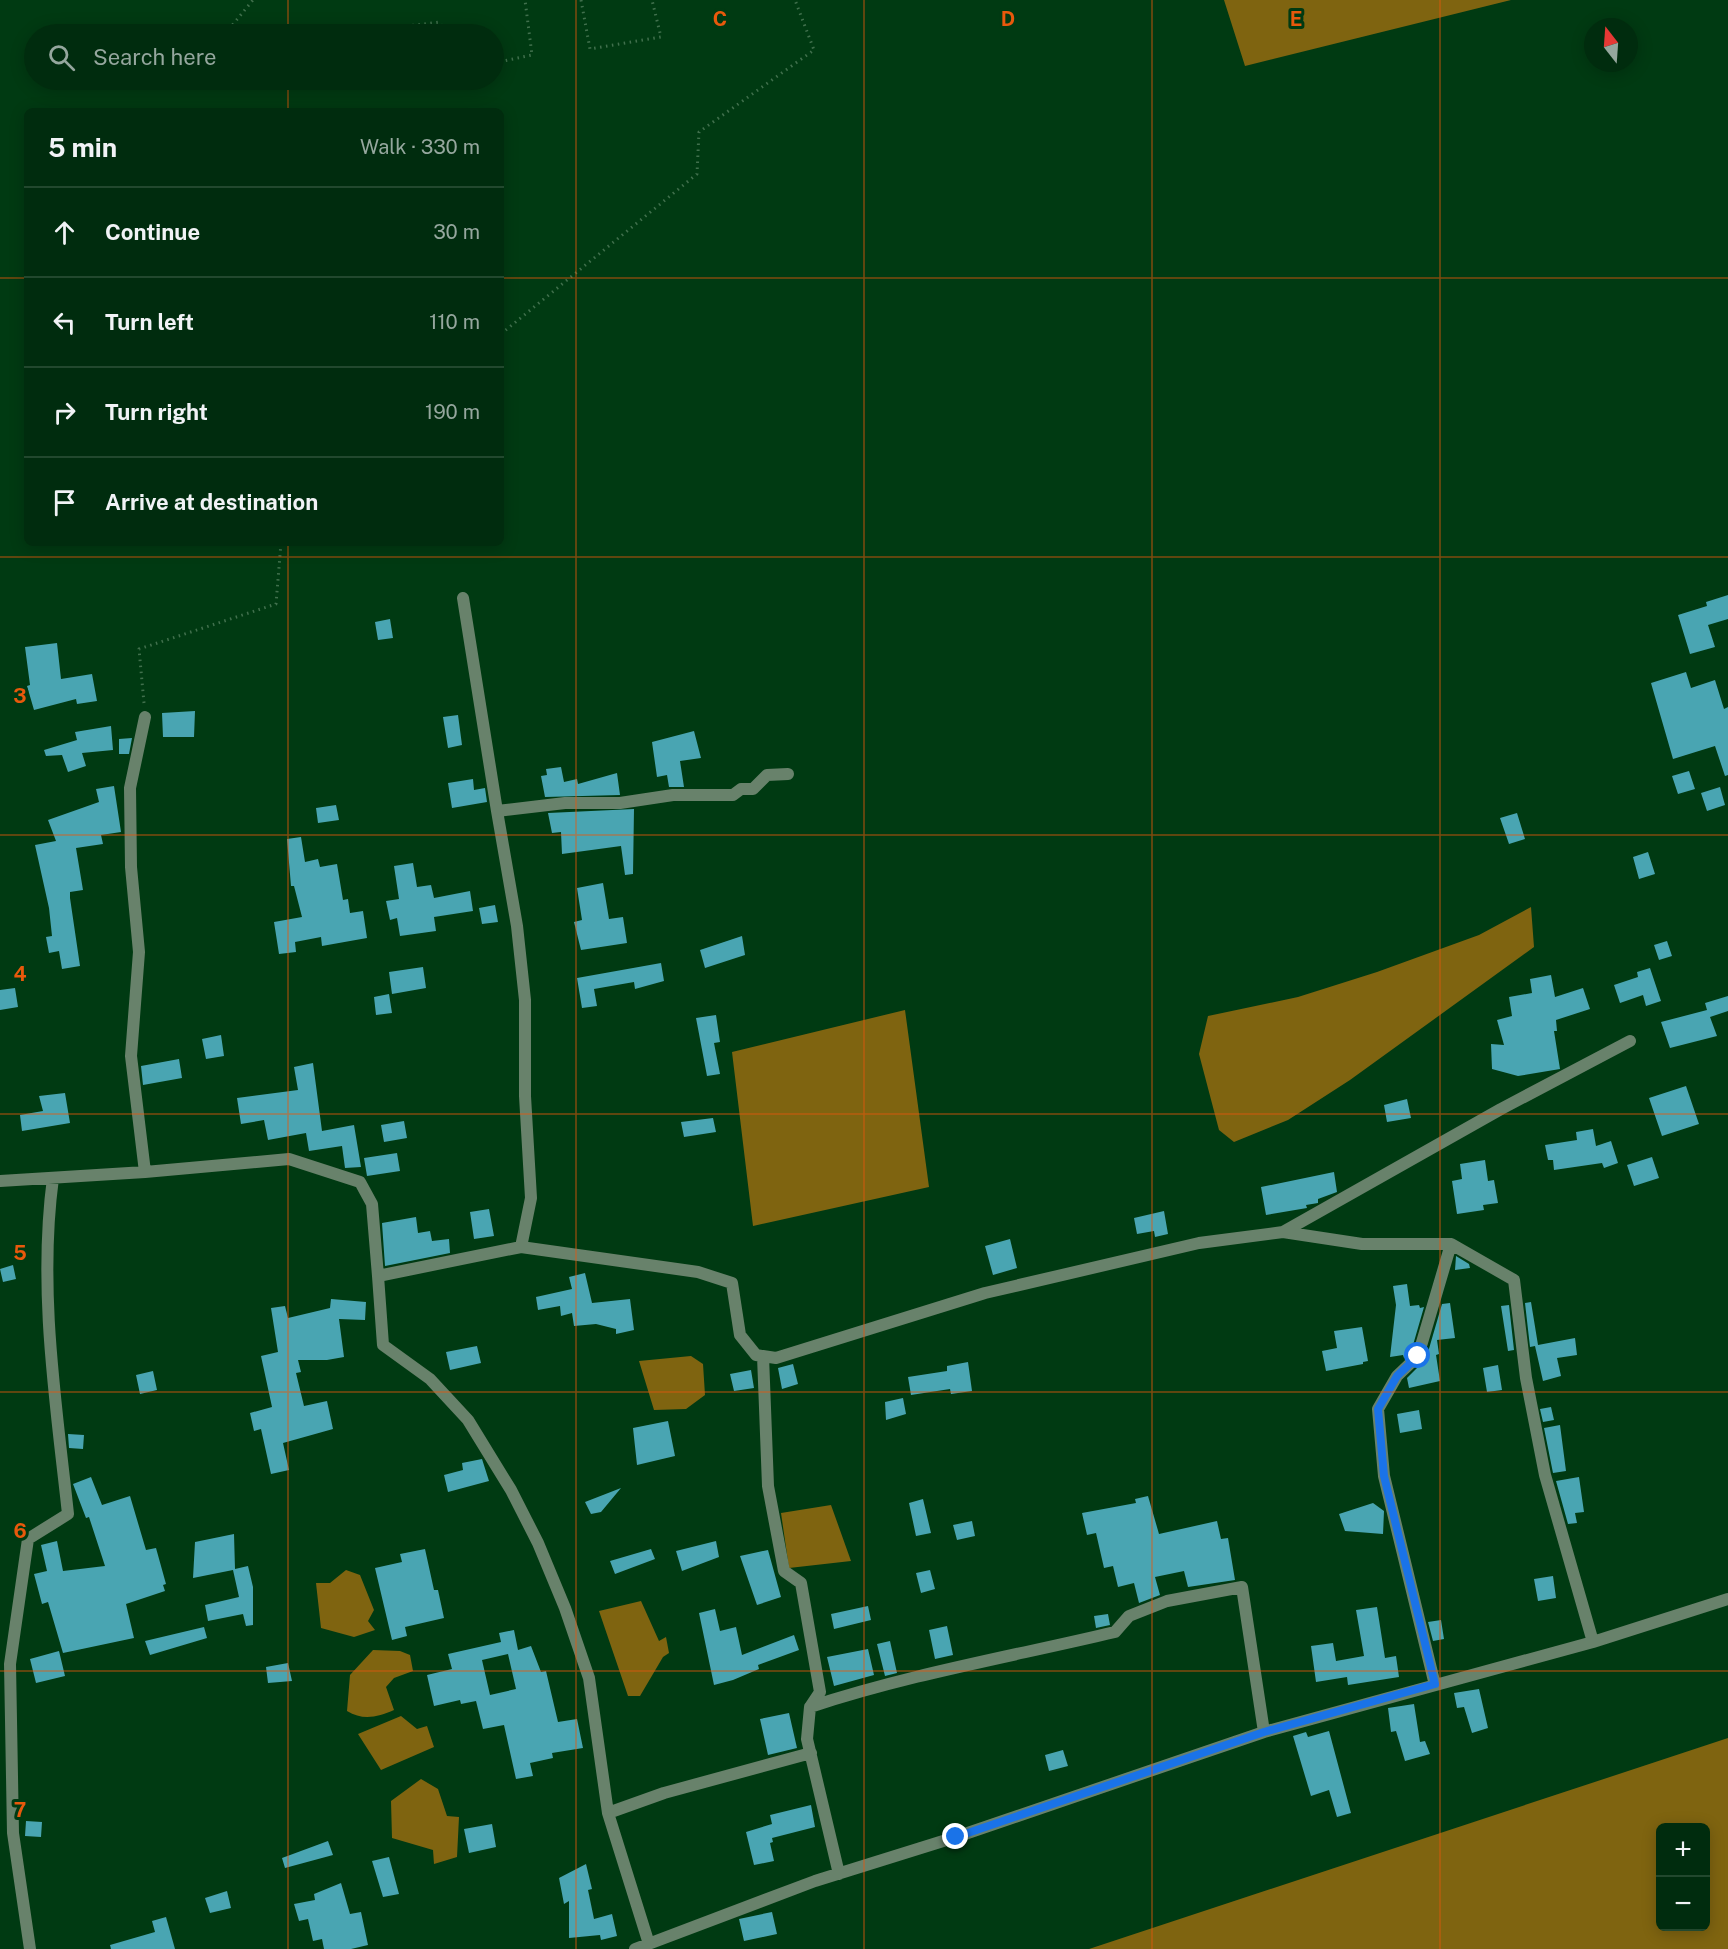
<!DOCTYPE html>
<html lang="en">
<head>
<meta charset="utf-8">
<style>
  body { margin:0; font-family:"Public Sans",sans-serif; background:#0e381c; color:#f1f3f6 }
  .controls { position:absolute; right:18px; bottom:18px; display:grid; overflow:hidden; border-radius:9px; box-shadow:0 3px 15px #0003 }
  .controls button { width:54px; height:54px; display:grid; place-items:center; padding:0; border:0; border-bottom:2px solid #22482e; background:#002c0e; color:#f1f3f6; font:30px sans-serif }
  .compass { position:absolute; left:1584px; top:18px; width:54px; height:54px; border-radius:50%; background:#002c0e; box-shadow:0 3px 15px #0003; rotate:343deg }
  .stop { position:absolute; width:18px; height:18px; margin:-14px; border:4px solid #1a73e8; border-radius:50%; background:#fff }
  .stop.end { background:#1a73e8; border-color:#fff; box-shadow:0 2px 6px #0008 }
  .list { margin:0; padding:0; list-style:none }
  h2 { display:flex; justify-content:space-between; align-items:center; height:78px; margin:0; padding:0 24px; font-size:26px }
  h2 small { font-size:20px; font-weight:400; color:#95a79e }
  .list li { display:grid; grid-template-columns:39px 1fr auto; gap:18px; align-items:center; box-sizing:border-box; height:90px; padding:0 24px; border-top:2px solid #22482e }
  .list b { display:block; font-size:22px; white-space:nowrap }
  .list em { font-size:20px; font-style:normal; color:#95a79e }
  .icon { flex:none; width:33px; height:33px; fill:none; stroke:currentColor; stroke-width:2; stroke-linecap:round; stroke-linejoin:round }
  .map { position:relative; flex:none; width:1728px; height:1949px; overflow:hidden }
  .search { position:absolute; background:#002c0e; box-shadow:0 3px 15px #0003; left:24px; top:24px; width:480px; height:66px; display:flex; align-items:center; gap:15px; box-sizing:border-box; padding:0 21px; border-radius:33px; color:#95a79e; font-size:22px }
  .panel { position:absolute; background:#002c0e; box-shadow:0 3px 15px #0003; left:24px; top:108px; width:480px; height:438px; border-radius:9px }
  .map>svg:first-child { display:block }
  .water { fill:#7f6410; fill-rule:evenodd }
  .building { fill:#49a5b2; fill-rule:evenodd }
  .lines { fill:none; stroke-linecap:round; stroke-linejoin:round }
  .path { stroke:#40704d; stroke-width:3; stroke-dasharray:1.5 4.5; stroke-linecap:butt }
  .street { stroke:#68826b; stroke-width:12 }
  .route { stroke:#1a73e8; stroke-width:8 }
  .grid { fill:none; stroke:#e8590c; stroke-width:1.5; stroke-opacity:0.55 }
  .grid-label { font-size:20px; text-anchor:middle; font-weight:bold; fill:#e8590c; stroke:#003a12; stroke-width:6; stroke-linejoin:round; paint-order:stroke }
</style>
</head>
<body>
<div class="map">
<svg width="1728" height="1949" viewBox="0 0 1728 1949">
  <rect width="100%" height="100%" fill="#003a12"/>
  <path class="water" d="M1224,0h287l-266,66z
    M1531,907l3,40 -184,133 -62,40 -54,22 -15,-12 -20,-76 9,-38 90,-19 79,-25 102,-37z
    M905,1010l24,177 -176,39 -21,-174z
    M691,1356l12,8 2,31 -19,14 -32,1 -15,-49z
    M831,1505l20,56 -62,7 -8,-55z
    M346,1570l14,5 14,35 -6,11 7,9 -21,7 -33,-9 -5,-45h14z
    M641,1601l18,40 7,-4 3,16 -6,4 -23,39h-12l-29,-85z
    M373,1650l27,1 10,4 3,16 -19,7 -8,9 8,23c-16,7 -31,11 -47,1l3,-36z
    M401,1716l16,13 10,-3 7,21 -53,23 -23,-36z
    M1728,1738v211h-639zM1660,1828h46v98h-46z
    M421,1779l17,10 9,27 12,1 -2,40 -23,7 -1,-14 -41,-12 -1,-37z"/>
  <path class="building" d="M1728,595v24l-20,6 7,22 -25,7 -12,-39 29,-9 -1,-4z
    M390,619l3,19 -15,2 -3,-18z
    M57,643l4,36 31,-5 5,27 -20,3 -1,-5 -42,11 -7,-24 3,-1 -5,-38z
    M1686,672l5,16 24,-8 9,29 4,-2v68l-3,1 -10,-30 -42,13 -22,-76z
    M195,711l-1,26h-31l-1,-24z
    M458,715l4,30 -14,3 -5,-31z
    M111,726l2,24 -31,3 4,13 -18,6 -6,-17 -16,1 -2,-6 33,-10 -2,-8z
    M694,731l7,27 -21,3 4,26h-15l-2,-12 -10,2 -5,-35z
    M132,738l-3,16h-10v-15z
    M561,767l3,15 13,-3 1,5 39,-11 3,22 -75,2 -4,-21 6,-1 -1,-6z
    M1689,771l6,18 -17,5 -6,-18z
    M473,779l1,11 11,-2 2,14 -35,6 -4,-25z
    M114,786l7,46 -20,3 2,9 -27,4 7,42 -13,2v6l10,68 -18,3 -3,-18 -10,2 -3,-16 6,-1 -3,-28 -14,-63 21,-4 -8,-21 51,-18 -3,-13z
    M1720,787l5,18 -18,6 -6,-18z
    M336,805l3,15 -21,3 -2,-15z
    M634,809l-1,65 -8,1 -4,-29 -59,8 -1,-22 -9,1 -4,-20z
    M1517,813l8,26 -16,5 -9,-26z
    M301,837l4,25 13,-3 2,8 17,-3 6,36 5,-1 2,14 13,-2 4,27 -45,8 -1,-9 -26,5 1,10 -17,2 -5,-32 28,-5 -8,-31h-3l-4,-47z
    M1648,852l7,22 -16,5 -6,-22z
    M413,863l4,24 14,-2 3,13 36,-7 3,20 -39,6 2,14 -36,5 -3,-18 -7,2 -4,-19 13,-2 -5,-33z
    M603,883l6,36 14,-2 4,26 -46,7 -7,-28 8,-2 -5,-32z
    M495,905l3,17 -16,2 -3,-16z
    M742,936l3,19 -40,13 -5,-18z
    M1667,941l5,15 -13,4 -5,-15z
    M661,963l3,18 -29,8 -1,-7 -40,7 3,17 -15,2 -5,-30z
    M423,967l3,21 -34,6 -3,-22z
    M1650,968l11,33 -15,5 -3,-11 -23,8 -6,-18 24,-8 -1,-5z
    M1551,975l4,22 28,-9 7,21 -34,11 1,11h-3l6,38 -42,7 -26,-7 -1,-25 13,1 -7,-25 15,-4 -3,-19 23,-4 -2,-14z
    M15,988l3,19 -18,3v-20z
    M389,994l3,19 -16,2 -2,-18z
    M1728,996v15l-18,6 7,19 -47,12 -9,-26 46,-12 -2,-7z
    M716,1015l4,27 -6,1 6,31 -13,2 -11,-58z
    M221,1035l3,21 -18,3 -4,-20z
    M179,1059l3,19 -39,7 -2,-19z
    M313,1063l9,68 32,-6 7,42 -16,1 -3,-22 -33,5 -3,-18 -38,7 -4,-20 -23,4 -4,-26 61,-8 -4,-23z
    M1686,1086l13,38 -37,12 -13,-38z
    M65,1093l5,30 -48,8 -2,-16 23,-4 -4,-15z
    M1407,1099l4,19 -24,4 -3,-17z
    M713,1118l3,14 -32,5 -3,-15z
    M404,1121l3,17 -23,4 -3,-17z
    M1593,1129l3,17 15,-5 7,22 -14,5 -2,-5 -48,7 -1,-10h-5l-3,-15 32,-5 -1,-8z
    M397,1153l3,18 -33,5 -3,-18z
    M1652,1157l7,21 -25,8 -7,-21z
    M1485,1160l3,21 6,-1 4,23 -15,2 1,5 -27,4 -5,-33 10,-2 -2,-15z
    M1334,1172l3,20 -19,7v4l-12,2 1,3 -41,7 -5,-28z
    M489,1209l5,27 -20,3 -4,-27z
    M1164,1211l4,23 -13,3 -1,-6 -17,3 -3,-16z
    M416,1217l2,16 12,-2 2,10 17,-2 1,14 -65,13 -3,-43z
    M1010,1239l7,29 -24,7 -8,-29z
    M1456,1256l13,8 1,4 -15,2z
    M13,1265l3,14 -13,3 -3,-13z
    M585,1273l7,30 38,-4 4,31 -18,4v-5l-20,-5 -22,2 -2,-13 -11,3 -1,-10 -22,4 -2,-13 36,-8 -3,-12z
    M1407,1284l3,22 9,-1 1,3 4,-1 -13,45 -7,6 -1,-3 -13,2 6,-52 -3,-19z
    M331,1299l35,3 -1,18 -26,-1 5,38 -17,3h-29l3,12 -5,1 8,33 23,-5 6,28 -50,14 6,27 -18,4 -10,-45 -7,2 -4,-18 22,-6 -11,-51 17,-4 -7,-44 14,-2 3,12 42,-10z
    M1531,1302l7,43 37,-7 2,17 -20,3 4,18 -18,5 -8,-35 -5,1 -5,-44z
    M1450,1303l5,35 -18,2 2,14 -3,1 4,26 -31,7 -2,-10 19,-19 16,-55z
    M1509,1305l5,45 -6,1 -7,-45z
    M1362,1327l6,34 -5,1v2l-37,7 -4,-20 15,-3 -3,-17z
    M477,1346l4,17 -31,7 -4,-18z
    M968,1362l4,29 -21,3 -1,-5 -39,6 -3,-18 39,-6v-5z
    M793,1364l5,20 -16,5 -4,-21z
    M1498,1365l4,25 -15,2 -4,-24z
    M751,1370l3,18 -20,3 -4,-17z
    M153,1371l4,19 -17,4 -4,-19z
    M903,1398l3,16 -20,6 -1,-18z
    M1551,1407l3,13 -11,2 -3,-13z
    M1419,1410l3,19 -22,4 -3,-19z
    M668,1421l7,35 -38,9 -4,-37z
    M1560,1425l6,46 -13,2 -9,-45z
    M68,1434l16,1 -1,14 -14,-1z
    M482,1459l7,22 -41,11 -4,-17 19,-5 -1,-7z
    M91,1477l11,28 28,-9 16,54 10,-2 10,36 -3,1 2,6 -39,13 8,34 -71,15 -15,-51 -6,2 -8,-30 13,-3 -6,-26 16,-4 6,30 42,-5 -16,-49 -3,1 -13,-34z
    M1579,1477l5,35 -9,1 2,10 -9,1 -12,-43z
    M621,1488l-20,24 -10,2 -6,-12z
    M1148,1496l11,38 58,-13 4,18 7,-1 7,42 -47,7 -4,-16 -29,6 5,18 -21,8 -5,-20 -16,4 -5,-21 -9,2 -8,-35 -9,2 -5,-22 54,-10 -1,-4z
    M923,1499l8,34 -15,3 -7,-33z
    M1373,1503l11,8 -1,23 -38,-3 -6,-17z
    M972,1521l3,15 -18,4 -4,-15z
    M234,1534l1,35 13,-3 5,21v38l-7,1 -3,-12 -35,7 -3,-16 34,-8 -6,-27 -40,8 2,-36z
    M716,1541l3,16 -37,14 -6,-20z
    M425,1549l9,41h4l6,28 -39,9 2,9 -15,4 -17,-72 27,-6 -2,-8z
    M651,1549l4,10 -40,15 -5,-13z
    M768,1550l13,47 -24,8 -17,-49z
    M930,1570l5,19 -14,4 -5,-20z
    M1553,1576l3,22 -18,3 -4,-22z
    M868,1606l3,14 -37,9 -3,-15z
    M1377,1607l8,51 11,-2 3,21 -51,8 -1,-8 -31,5 -5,-36 22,-3 3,18 28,-5 -8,-46z
    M715,1609l5,22 16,-4 6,28 52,-20 5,15 -41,15 1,4 -26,11 -19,5 -15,-72z
    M1108,1614l2,11 -14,3 -2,-12z
    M1441,1620l3,19 -11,2 -5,-19z
    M947,1626l6,29 -18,4 -6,-29z
    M204,1627l3,11 -57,17 -5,-14z
    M514,1630l4,20 13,-4 10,26 5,-1 12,51 19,-3 6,29 -31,5 1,5 -23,5 3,13 -17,3 -12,-54 -21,4 -7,-28 -15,3 -1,-4 -26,6 -7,-31 25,-6 -4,-15 53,-12 -2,-9zM508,1654l8,35 -26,6 -8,-35z
    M890,1641l7,32 -12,3 -8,-32z
    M868,1649l6,26 -40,11 -7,-29z
    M59,1651l6,25 -29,7 -6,-24z
    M288,1663l4,18 -24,2 -2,-16z
    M1479,1689l9,39 -16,5 -8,-26 -7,1 -3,-15z
    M1414,1704l6,38 5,-1 5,13 -25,7 -9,-30 -5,1 -3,-24z
    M789,1713l8,35 -29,7 -8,-36z
    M1329,1731l22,82 -14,4 -8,-27 -18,6 -18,-60 13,-4 2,5z
    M1063,1750l5,16 -19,5 -4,-16z
    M811,1805l4,22 -43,11 1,4 -3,1 4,18 -20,4 -8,-33 26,-8 -2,-9z
    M26,1821l16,1 -1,15 -16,-1z
    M492,1824l4,23 -27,6 -5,-24z
    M328,1841l5,14 -48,13 -3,-10z
    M389,1857l10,37 -16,3 -11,-36z
    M586,1864l6,25 -4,1 6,29 18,-5 5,22 -16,4 -1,-5 -31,3v-37l-5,3 -5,-26z
    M341,1883l9,31 11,-2 7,33 -17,4h-27l-2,-10 -9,2 -5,-22 -9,2 -5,-17 21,-4 -1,-6z
    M227,1891l4,17 -21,5 -5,-15z
    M772,1912l5,22 -33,7 -5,-22z
    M166,1917l9,32h-64l-1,-4 45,-13 -3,-11z"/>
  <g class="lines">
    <path class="path" d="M581,0l9,49 71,-12 -9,-37
      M225,34l28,-34
      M341,34l99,-12 4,12
      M494,63l38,-8 -7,-55
      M501,334l196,-160 2,-42 115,-82 -19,-50
      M144,703l-5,-54 137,-45 5,-61"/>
    <path class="street" d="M463,598l34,213 68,-8h55l53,-8h60l8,-6h12l14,-14 21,-1
      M497,811l20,115 8,74v96l6,102 -10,49
      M145,1172l144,-13 71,23 12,22 6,72 143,-29 177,25 34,11 8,52 16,20 20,3 209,-65 214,-50 84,-11 79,12h89l-33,112 -21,20 -19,33 6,67 51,209
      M0,1181l145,-9 -14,-116 8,-104 -8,-85 -1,-79 15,-71
      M1283,1232l218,-123 129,-68
      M1451,1244l63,36 12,98 19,97 48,167
      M378,1276l5,69 47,34 38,41 43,70 27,53 27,65 24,70 19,135
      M763,1356l5,130 16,85 17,12 19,109 -10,15
      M839,1874l-32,-135 3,-32c100,-33 204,-51 305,-75l14,-16 38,-15 75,-14 22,145
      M649,1944l-41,-131 56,-20 147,-40
      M30,1949l-17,-116 -3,-169 18,-125 40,-25c-12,-111 -30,-225 -15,-336
      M635,1949l180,-68 141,-44 308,-105 329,-90 135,-43"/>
  </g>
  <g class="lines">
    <path class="route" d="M956,1837l308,-105 171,-48 -51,-208 -6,-67 19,-33 21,-20"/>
  </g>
  <path class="grid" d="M288,0v34M576,0v1949M864,0v1949M1152,0v1949M1440,0v1949M288,80v31M0,278h27M501,278h1227M288,543v1406M0,557h1728M0,835h1728M0,1114h1728M0,1392h1728M0,1671h1728"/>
  <g class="grid-label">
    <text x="720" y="26">C</text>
    <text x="1008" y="26">D</text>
    <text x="1296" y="26">E</text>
    <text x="20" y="703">3</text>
    <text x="20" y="981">4</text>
    <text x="20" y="1260">5</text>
    <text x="20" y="1538">6</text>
    <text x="20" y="1817">7</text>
  </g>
</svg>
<div class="controls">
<button>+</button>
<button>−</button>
</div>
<svg class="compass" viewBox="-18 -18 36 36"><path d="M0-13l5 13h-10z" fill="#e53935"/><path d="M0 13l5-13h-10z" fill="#95a79e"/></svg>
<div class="stop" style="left:1418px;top:1356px"></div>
<div class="stop end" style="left:956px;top:1837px"></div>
<div class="search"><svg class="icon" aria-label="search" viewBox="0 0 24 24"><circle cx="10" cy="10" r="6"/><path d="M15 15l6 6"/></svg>Search here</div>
<section class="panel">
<h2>5 min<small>Walk · 330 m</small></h2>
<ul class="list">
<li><svg class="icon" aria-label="ahead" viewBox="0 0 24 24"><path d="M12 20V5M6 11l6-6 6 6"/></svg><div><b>Continue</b></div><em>30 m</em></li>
<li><svg class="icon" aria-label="left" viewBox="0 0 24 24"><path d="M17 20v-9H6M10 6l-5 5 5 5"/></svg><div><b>Turn left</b></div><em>110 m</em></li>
<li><svg class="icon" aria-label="right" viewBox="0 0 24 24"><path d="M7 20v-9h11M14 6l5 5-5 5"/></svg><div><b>Turn right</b></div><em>190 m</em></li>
<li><svg class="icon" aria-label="arrive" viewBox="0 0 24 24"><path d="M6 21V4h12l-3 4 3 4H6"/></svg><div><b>Arrive at destination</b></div></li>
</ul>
</section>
</div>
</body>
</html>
